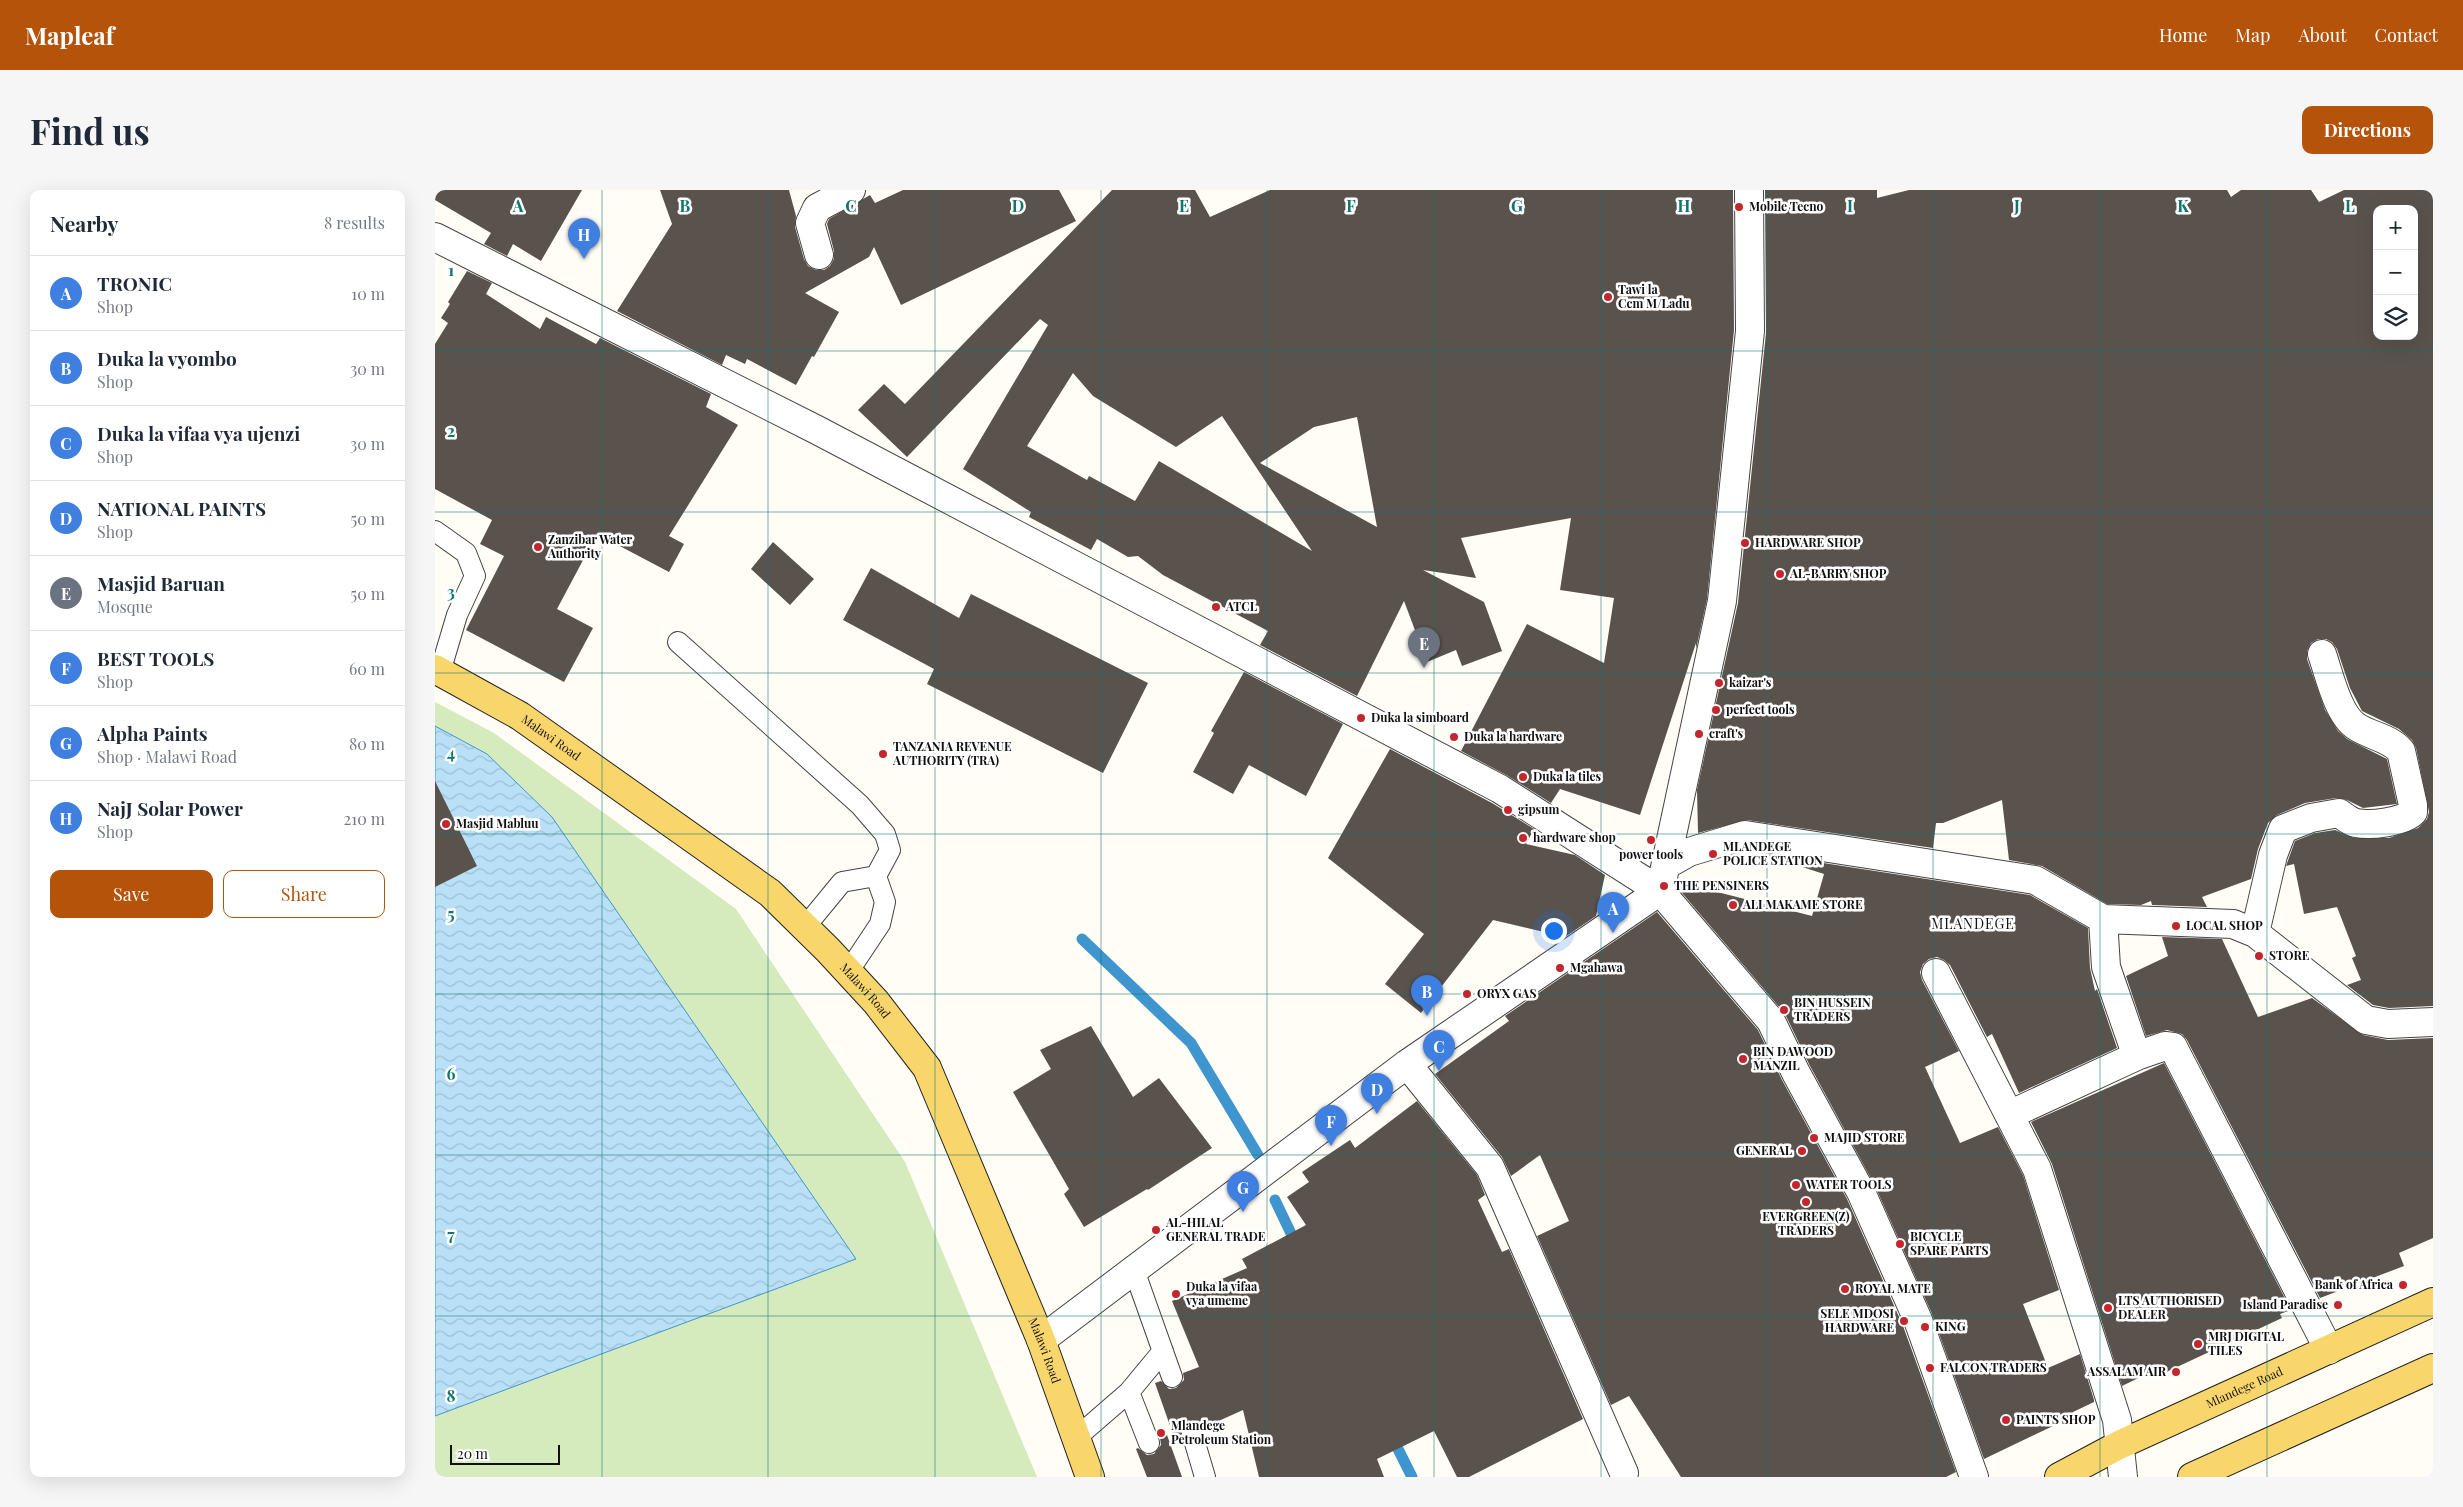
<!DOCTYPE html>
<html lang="en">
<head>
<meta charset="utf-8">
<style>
  body { margin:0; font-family:"Playfair Display",serif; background:#f6f6f7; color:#1f2937 }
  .controls { position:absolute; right:15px; top:15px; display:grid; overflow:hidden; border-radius:10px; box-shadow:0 5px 20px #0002 }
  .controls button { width:45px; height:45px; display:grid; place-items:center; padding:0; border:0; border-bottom:1px solid #e0e1e3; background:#fff; color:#1f2937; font:25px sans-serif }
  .scale { position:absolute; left:15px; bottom:12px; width:110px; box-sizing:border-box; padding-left:5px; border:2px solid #111; border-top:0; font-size:14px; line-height:18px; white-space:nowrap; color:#111; -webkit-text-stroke:4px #fff; paint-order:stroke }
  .you { position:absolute; left:1118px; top:740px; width:18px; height:18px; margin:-12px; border:4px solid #fff; border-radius:50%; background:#1a73e8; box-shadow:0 0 0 8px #1a73e833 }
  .badge { display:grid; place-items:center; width:32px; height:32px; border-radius:50%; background:#b45309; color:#fff; font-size:16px; font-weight:700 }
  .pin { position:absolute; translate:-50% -41px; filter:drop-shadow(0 1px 2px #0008) }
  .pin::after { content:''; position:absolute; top:26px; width:18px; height:15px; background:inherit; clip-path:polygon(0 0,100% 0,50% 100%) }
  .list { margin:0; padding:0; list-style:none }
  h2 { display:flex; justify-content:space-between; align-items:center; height:65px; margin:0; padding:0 20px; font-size:21px }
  h2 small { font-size:16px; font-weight:400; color:#747a83 }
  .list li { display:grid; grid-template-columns:32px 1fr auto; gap:15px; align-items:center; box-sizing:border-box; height:75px; padding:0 20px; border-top:1px solid #e0e1e3 }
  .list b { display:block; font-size:19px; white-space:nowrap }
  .list p { margin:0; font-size:16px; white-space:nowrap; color:#747a83 }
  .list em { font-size:16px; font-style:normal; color:#747a83 }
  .actions { display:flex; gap:10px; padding:15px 20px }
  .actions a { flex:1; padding:11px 0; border:1px solid #b45309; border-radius:10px; text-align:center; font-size:18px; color:#b45309 }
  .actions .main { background:#b45309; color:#fff }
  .icon { flex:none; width:28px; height:28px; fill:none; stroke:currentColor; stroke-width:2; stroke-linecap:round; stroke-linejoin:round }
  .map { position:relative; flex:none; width:1998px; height:1287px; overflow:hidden; border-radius:10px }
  header { display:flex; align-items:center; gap:30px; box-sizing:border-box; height:70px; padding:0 25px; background:#b45309; color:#fff }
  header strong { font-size:24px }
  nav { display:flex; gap:28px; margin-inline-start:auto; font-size:18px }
  .intro { display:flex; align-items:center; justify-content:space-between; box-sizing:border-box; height:120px; padding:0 30px }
  h1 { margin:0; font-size:35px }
  .button { padding:12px 22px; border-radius:10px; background:#b45309; color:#fff; font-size:18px; font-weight:700 }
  main { display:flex; gap:30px; padding:0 30px }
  aside { flex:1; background:#fff; border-radius:10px; box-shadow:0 5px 20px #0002 }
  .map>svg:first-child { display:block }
  .grass { fill:#d5ebbd }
  .water { fill:url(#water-waves); stroke:#3f96cf }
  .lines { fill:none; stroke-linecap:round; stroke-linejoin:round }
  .stream { stroke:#3f96cf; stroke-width:11 }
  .building { fill:#5a524d; fill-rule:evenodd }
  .service-casing { stroke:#444; stroke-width:22 }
  .minor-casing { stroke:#444; stroke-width:30 }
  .primary-casing { stroke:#222; stroke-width:30 }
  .service { stroke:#fff; stroke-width:20 }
  .minor { stroke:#fff; stroke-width:28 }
  .primary { stroke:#f9d66b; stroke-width:28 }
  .grid { fill:none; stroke:#0f766e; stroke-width:1; stroke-opacity:0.55 }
  .poi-dot { fill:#c4262e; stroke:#fff; stroke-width:2 }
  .labels { text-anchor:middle; stroke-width:5; stroke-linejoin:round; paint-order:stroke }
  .poi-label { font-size:12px; font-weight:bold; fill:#111; stroke:#fff; text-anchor:start }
  .street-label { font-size:12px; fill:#111; stroke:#fff }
  .neighbourhood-label { font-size:14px; letter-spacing:1px; fill:#111; stroke:#fff }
  .grid-label { font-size:16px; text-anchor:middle; font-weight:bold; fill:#0f766e; stroke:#fff; stroke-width:5; stroke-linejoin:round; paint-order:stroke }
</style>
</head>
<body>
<header>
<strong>Mapleaf</strong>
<nav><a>Home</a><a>Map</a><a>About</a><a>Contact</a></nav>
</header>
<div class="intro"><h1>Find us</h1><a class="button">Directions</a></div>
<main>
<aside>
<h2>Nearby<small>8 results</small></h2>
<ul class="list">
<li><span class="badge" style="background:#3f7fe0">A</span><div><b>TRONIC</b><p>Shop</p></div><em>10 m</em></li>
<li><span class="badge" style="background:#3f7fe0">B</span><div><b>Duka la vyombo</b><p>Shop</p></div><em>30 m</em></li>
<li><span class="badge" style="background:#3f7fe0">C</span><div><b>Duka la vifaa vya ujenzi</b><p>Shop</p></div><em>30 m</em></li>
<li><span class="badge" style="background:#3f7fe0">D</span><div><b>NATIONAL PAINTS</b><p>Shop</p></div><em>50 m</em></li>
<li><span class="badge" style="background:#6b7280">E</span><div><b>Masjid Baruan</b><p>Mosque</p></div><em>50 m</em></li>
<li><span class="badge" style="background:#3f7fe0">F</span><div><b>BEST TOOLS</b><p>Shop</p></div><em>60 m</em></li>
<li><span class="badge" style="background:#3f7fe0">G</span><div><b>Alpha Paints</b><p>Shop · Malawi Road</p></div><em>80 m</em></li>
<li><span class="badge" style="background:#3f7fe0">H</span><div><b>NajJ Solar Power</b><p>Shop</p></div><em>210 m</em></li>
</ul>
<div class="actions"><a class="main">Save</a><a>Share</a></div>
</aside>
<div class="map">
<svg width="1998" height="1287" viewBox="0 0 1998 1287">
  <defs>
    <pattern id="water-waves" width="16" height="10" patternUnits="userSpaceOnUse" patternTransform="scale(1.25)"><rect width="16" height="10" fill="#b9e0f7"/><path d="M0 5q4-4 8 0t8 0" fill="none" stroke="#9ebfd3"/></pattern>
  </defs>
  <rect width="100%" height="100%" fill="#fffdf5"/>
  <path class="grass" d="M0,512l59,31 242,176 169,253 132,315h-602z"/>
  <path class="water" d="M0,536l52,28 65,63 304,442 -421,157z"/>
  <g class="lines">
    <path class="stream" d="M647,749l109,104 67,112
      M840,1010l22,46
      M956,1245l21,42"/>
  </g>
  <path class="building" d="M0,0h147l-41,71 -28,-17 -6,12 -23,-12 7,-11 -56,-33z
    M225,0h129l7,26 -1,11 9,32 4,7 8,4h8l6,-4 4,-7v-8l-7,-27 2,-5 41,-24 5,8 28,-13h156l17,31 -175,84 -27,-58 -5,10 -64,36 34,19 -25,45 -2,-1 -16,29 -49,-26 -2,5 -19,-9 -4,10 -105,-54 55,-87z
    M677,0h83l15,27 60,-27h463l1,140 -27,269 -11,50v-6l-56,172 -80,-26 -9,14 -43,-27 -47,-25 66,-127 77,39 10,-65 -54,-8 11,-72 -110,20 15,40 -53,-8 61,32 18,49 -40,15 -6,-16 -29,12 -23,-61 -47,95 -97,-51 8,-14 -105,-56 -25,-19 -10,1 -31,-18 -6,11 -62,-33 2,-5 -68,-43 85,-144 -8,-6 -133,138 -49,-47 26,-26 21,20zM638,183l20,23 83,51 46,-31 90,135 -153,-90 -24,40 -46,-25 -2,4 -60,-34zM922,227l20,110 -117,-64 54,-36z
    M1330,0h112v8l32,-8h318l4,7 10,-7h70l8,12 25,-12h89v816l-44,2 -16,-3 -26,-20 14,-5 -9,-22 4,-2 -19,-49 -33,7 -10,-50 -8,2 9,-25 20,-8 20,-3 19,8h35l29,-10 9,-9 2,-7 -13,-64 -4,-8 -13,-11 -37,-18 -12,-23 -13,-39 -5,-7 -6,-3h-8l-7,4 -4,8v8l18,51 13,21 9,8 40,20 10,45 -34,4 -16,-8 -11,-2 -31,5 -28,12 -9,8 -10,26 -7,30 -49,18 5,10 -55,-2 -1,-4 -10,4 -34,-1 -65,-38 -33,-6 -7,-60 -59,23h-7l-3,25 -186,-28 -49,13 -1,-43 41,-187 28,-270zM1942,19h37v127h-37z
    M32,81l25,12 -6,11 54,35 6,-12 50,27 4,-6 111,56 -5,13 32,18 -69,111 15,8 -15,28 -72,-38 -40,75 36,19 -29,54 -98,-52 38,-74 -24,-12 12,-24 -57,-31v-145l13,-21 -7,-5 9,-14 -2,-2z
    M338,352l41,37 -24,26 -39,-36z
    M436,378l88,50 12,-24 177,89 -45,90 -176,-89 7,-15 -91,-49z
    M809,482l99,52 -37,72 -57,-31 -16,29 -40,-22 21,-39 -3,-2z
    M955,559l102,54 42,26 -8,15 49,11 30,20 -9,41 -31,21 -72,-17 -72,93 -36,-29 39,-50 -96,-76z
    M0,591l42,85 -42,21z
    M1324,663l271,42 58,33 2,40 5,23 2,-2 20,59 -98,45 -27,-59 -5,3 -37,-72 -6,-5 -7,-3 -8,2 -6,5 -3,8 2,8 37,71 -34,16 35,76 38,-16 25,48 36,115 -36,14 25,64 32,-14 14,46v2l-21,10 1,4 -90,43 -52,-145 -57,-128 -65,-120 -25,-52 -108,-127 5,-4 130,33 12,-42z
    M1222,722l101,118 24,50 65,119 56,127 53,146 -10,5h-265l-52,-81 -18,9 -74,-169 32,-15 -29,-66 -29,21 -9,-19 -67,-83 74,-53 -4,-5z
    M1727,747l60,2 36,78 54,-19 51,37 25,5 45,-2v200l-34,15 5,13 -84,32 -133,-258 -5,-6 -15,-4 -21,6 -20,-60 42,-20z
    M656,836l42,71 26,-19 53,70 -64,42 -1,-1 -63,38 -20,-33 5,-5 -56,-97 38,-23 -11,-19z
    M1729,873l127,247 -11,4 2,4 -120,56 -3,-6 -37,18 -70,-222 -21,-42z
    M982,911l60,74 8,20 -7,5 24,52 7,-3 74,170 -114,58h-12l-23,-46 -57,28 7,18h-125l-16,-67 -40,18 -8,-6h-7l-7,8v8l-6,2 -20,-57 6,-2 8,8 7,-1 8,-8 -1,-7 16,-6 -27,-66 75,-33 -5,-9 64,-34 -19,-28 22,-15 -7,-10 48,-32 5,8z
    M732,1245l15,42h-35l-11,-28 2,-1 9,7 7,-1 7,-9 -1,-7z"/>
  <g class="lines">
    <g class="service-casing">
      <path id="service" d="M0,341l31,22 9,23 -18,39 -17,57
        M243,452l182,163 25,29 5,16 -14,26 9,26 -5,22 -32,48
        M370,737l37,-45 34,-6
        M699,1080l38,107
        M694,1202l20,51
        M757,1243l13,44
        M642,1247l52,-45 34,-41"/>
    </g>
    <g class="minor-casing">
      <path id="minor" d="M0,47l382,193 683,359 160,102 111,130 25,52 65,119 57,128 56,157
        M384,65l-9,-32 7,-15 34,-18
        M1231,675l23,-13 56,-17 290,45 68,39 130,5 22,9 111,87 22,4 45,-2
        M1668,729l3,48 29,84 4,4 26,-9 8,1 156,303
        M1820,743l18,-78 10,-26 28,-11 28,-5c6,4 10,8 17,10 14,3 48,-1 57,-11v-7l-12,-54c-11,-13 -30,-15 -44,-24 -19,-11 -28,-53 -35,-73
        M1501,783l101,196 80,251 6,57
        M972,874l83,103 134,306
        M1574,925l130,-60
        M606,1150l366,-276 253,-173 62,-290 28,-270 -1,-141"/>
    </g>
    <g class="primary-casing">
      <g id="primary">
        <path id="s1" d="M0,479l85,47 250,177 58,57 48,52 51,66 114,272 49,137"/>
        <path id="s2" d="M1624,1287l60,-32 314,-143"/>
        <path d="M1757,1287l241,-109"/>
      </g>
    </g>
    <use href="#service" class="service"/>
    <use href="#minor" class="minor"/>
    <use href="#primary" class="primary"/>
  </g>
  <path class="grid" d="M167,0v1287M333,0v1287M500,0v1287M666,0v1287M832,0v1287M999,0v1287M1166,0v1287M1332,0v1287M1498,0v1287M1665,0v1287M1832,0v1287M0,161h1998M0,322h1998M0,483h1998M0,644h1998M0,804h1998M0,965h1998M0,1126h1998"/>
  <g class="poi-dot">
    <circle cx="1304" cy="17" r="5"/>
    <circle cx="1173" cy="107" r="5"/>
    <circle cx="1310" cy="353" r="5"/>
    <circle cx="103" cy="357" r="5"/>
    <circle cx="1345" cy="384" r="5"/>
    <circle cx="781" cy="417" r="5"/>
    <circle cx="1284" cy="493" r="5"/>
    <circle cx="1281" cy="520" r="5"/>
    <circle cx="926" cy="528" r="5"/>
    <circle cx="1264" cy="544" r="5"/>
    <circle cx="1019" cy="547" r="5"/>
    <circle cx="448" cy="564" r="5"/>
    <circle cx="1088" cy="587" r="5"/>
    <circle cx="1073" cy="620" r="5"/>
    <circle cx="11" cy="634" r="5"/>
    <circle cx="1088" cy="648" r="5"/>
    <circle cx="1216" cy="650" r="5"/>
    <circle cx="1278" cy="664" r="5"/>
    <circle cx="1229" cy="696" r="5"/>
    <circle cx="1298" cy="715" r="5"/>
    <circle cx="1741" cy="736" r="5"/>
    <circle cx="1824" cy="766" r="5"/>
    <circle cx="1125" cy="778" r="5"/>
    <circle cx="1032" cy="804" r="5"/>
    <circle cx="1349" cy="820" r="5"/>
    <circle cx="1308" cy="869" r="5"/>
    <circle cx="1379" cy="948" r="5"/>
    <circle cx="1367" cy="961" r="5"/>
    <circle cx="1361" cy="995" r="5"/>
    <circle cx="1371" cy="1012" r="5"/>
    <circle cx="721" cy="1040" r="5"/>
    <circle cx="1465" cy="1054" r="5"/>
    <circle cx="1968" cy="1095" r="5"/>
    <circle cx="1410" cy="1099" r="5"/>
    <circle cx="741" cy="1104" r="5"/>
    <circle cx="1903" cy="1115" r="5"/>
    <circle cx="1673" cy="1118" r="5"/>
    <circle cx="1469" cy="1131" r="5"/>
    <circle cx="1490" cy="1137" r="5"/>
    <circle cx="1763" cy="1154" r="5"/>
    <circle cx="1495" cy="1178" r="5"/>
    <circle cx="1741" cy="1182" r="5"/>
    <circle cx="1571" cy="1230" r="5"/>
    <circle cx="726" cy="1243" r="5"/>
  </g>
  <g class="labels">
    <g class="poi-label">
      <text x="1314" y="21">Mobile Tecno</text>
      <text x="1183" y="104">Tawi la<tspan x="1183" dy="14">Ccm M/Ladu</tspan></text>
      <text x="113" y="354">Zanzibar Water<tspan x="113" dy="14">Authority</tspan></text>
      <text x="1320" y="357">HARDWARE SHOP</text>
      <text x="1355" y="388">AL-BARRY SHOP</text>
      <text x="791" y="421">ATCL</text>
      <text x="1294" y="497">kaizar's</text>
      <text x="1291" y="524">perfect tools</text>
      <text x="936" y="532">Duka la simboard</text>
      <text x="1274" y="548">craft's</text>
      <text x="1029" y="551">Duka la hardware</text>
      <text x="458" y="561">TANZANIA REVENUE<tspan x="458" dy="14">AUTHORITY (TRA)</tspan></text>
      <text x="1098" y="591">Duka la tiles</text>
      <text x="1083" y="624">gipsum</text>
      <text x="21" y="638">Masjid Mabluu</text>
      <text x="1098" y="652">hardware shop</text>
      <text x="1288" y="661">MLANDEGE<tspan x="1288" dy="14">POLICE STATION</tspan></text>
      <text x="1216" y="669" text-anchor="middle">power tools</text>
      <text x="1239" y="700">THE PENSINERS</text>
      <text x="1308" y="719">ALI MAKAME STORE</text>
      <text x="1751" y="740">LOCAL SHOP</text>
      <text x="1834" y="770">STORE</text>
      <text x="1135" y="782">Mgahawa</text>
      <text x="1042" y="808">ORYX GAS</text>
      <text x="1359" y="817">BIN HUSSEIN<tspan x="1359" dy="14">TRADERS</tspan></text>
      <text x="1318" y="866">BIN DAWOOD<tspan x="1318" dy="14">MANZIL</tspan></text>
      <text x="1389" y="952">MAJID STORE</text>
      <text x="1357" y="965" text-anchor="end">GENERAL</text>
      <text x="1371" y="999">WATER TOOLS</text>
      <text x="1371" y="1031" text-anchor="middle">EVERGREEN(Z)<tspan x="1371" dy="14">TRADERS</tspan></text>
      <text x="731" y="1037">AL-HILAL<tspan x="731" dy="14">GENERAL TRADE</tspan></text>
      <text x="1475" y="1051">BICYCLE<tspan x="1475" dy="14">SPARE PARTS</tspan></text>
      <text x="1958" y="1099" text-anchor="end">Bank of Africa</text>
      <text x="751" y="1101">Duka la vifaa<tspan x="751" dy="14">vya umeme</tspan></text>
      <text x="1420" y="1103">ROYAL MATE</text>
      <text x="1683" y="1115">LTS AUTHORISED<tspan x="1683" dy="14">DEALER</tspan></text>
      <text x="1893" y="1119" text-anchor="end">Island Paradise</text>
      <text x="1459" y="1128" text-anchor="end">SELE MDOSI<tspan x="1459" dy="14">HARDWARE</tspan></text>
      <text x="1500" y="1141">KING</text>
      <text x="1773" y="1151">MRJ DIGITAL<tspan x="1773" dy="14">TILES</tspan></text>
      <text x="1505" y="1182">FALCON TRADERS</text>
      <text x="1731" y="1186" text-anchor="end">ASSALAM AIR</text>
      <text x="1581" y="1234">PAINTS SHOP</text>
      <text x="736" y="1240">Mlandege<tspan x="736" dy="14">Petroleum Station</tspan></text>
    </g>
    <g class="street-label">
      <text dy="4" stroke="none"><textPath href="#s1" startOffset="135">Malawi Road</textPath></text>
      <text dy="4" stroke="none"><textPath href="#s1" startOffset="540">Malawi Road</textPath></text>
      <text dy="4" stroke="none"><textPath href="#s1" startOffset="945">Malawi Road</textPath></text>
      <text dy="4" stroke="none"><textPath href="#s2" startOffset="206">Mlandege Road</textPath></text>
    </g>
    <g class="neighbourhood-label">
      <text x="1538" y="739">MLANDEGE</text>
    </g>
  </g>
  <g class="grid-label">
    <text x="83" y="22">A</text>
    <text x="250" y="22">B</text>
    <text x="416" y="22">C</text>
    <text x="583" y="22">D</text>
    <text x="749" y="22">E</text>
    <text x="916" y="22">F</text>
    <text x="1082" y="22">G</text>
    <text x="1249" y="22">H</text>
    <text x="1415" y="22">I</text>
    <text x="1582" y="22">J</text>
    <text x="1748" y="22">K</text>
    <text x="1915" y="22">L</text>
    <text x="16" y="86">1</text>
    <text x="16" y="247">2</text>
    <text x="16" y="408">3</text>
    <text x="16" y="569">4</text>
    <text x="16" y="730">5</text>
    <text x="16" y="890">6</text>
    <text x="16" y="1051">7</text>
    <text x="16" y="1212">8</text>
  </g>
</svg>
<div class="controls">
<button>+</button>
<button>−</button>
<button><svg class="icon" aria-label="layers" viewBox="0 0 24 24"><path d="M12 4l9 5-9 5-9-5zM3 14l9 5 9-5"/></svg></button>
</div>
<div class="scale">20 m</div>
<div class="you"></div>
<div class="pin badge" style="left:1178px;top:743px;background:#3f7fe0">A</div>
<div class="pin badge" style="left:992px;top:826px;background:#3f7fe0">B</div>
<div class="pin badge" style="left:1004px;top:881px;background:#3f7fe0">C</div>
<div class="pin badge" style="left:942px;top:924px;background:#3f7fe0">D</div>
<div class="pin badge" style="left:989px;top:478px;background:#6b7280">E</div>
<div class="pin badge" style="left:896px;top:956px;background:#3f7fe0">F</div>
<div class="pin badge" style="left:808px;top:1022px;background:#3f7fe0">G</div>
<div class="pin badge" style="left:149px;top:69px;background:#3f7fe0">H</div>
</div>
</main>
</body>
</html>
